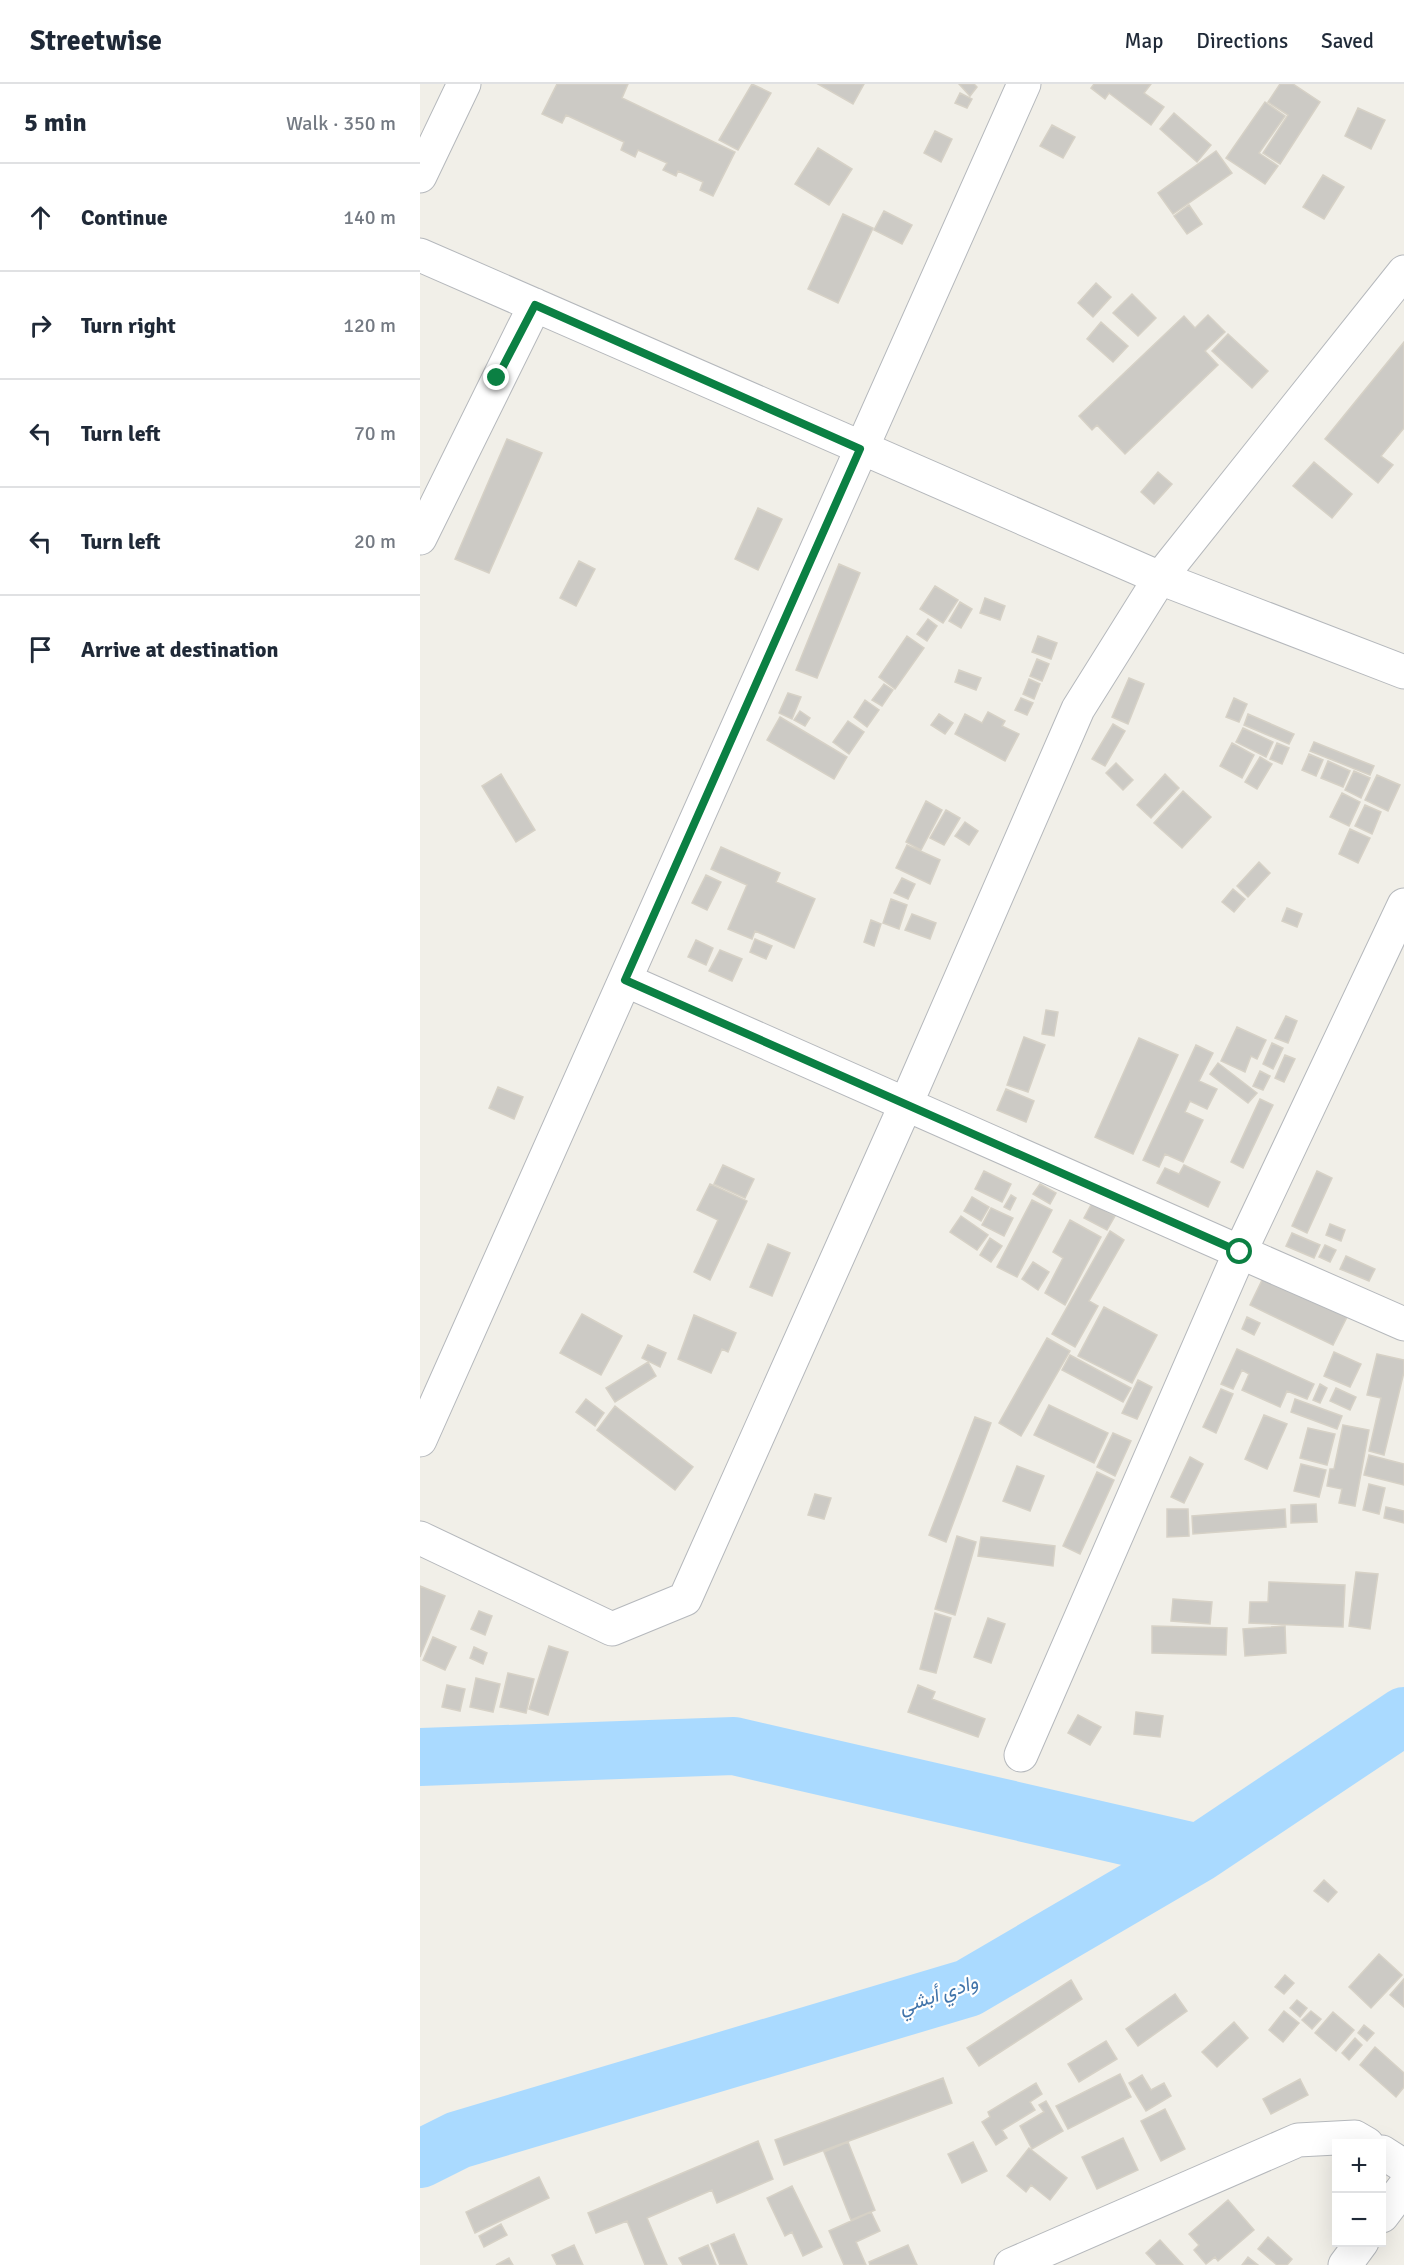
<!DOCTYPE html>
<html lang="en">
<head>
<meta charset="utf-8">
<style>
  body { margin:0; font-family:Signika,Vazirmatn,sans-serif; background:#f2f2f3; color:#1f2937 }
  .controls { position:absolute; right:18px; bottom:18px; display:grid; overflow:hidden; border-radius:0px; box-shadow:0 6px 24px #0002 }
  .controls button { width:54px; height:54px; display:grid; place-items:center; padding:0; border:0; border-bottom:2px solid #e0e1e3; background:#fff; color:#1f2937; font:30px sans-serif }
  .stop { position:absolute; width:18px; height:18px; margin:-14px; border:4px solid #0b8043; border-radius:50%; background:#fff }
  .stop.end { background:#0b8043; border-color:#fff; box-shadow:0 2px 6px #0008 }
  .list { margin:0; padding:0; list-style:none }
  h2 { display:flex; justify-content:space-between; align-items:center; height:78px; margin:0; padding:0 24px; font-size:26px }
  h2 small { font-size:20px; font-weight:400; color:#747a83 }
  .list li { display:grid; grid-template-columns:39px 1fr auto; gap:18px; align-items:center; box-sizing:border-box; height:108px; padding:0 24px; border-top:2px solid #e0e1e3 }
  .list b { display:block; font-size:22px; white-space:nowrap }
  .list em { font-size:20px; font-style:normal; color:#747a83 }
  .icon { flex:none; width:33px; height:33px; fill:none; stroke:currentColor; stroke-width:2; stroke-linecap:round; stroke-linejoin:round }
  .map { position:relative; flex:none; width:984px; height:2181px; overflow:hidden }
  header { display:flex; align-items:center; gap:36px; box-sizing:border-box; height:84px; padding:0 30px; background:#fff; border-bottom:2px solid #e0e1e3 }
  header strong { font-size:28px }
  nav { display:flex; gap:33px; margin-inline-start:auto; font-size:21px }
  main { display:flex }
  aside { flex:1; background:#fff }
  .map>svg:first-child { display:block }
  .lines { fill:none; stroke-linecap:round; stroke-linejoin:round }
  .river { stroke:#aadaff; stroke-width:58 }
  .building { fill:#cccac5; stroke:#d6d1c6; stroke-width:1.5 }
  .minor-casing { stroke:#b5b8bc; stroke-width:35 }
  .minor { stroke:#fff; stroke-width:33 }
  .route { stroke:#0b8043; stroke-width:8 }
  .labels { text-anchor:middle; stroke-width:4.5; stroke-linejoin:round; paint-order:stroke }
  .water-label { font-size:20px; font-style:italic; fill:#4174aa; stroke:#fff }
</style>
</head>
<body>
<header>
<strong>Streetwise</strong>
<nav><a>Map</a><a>Directions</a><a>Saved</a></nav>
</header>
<main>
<aside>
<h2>5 min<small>Walk · 350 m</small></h2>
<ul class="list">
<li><svg class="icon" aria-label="ahead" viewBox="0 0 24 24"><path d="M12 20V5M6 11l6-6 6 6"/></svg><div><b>Continue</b></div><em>140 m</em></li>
<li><svg class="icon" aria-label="right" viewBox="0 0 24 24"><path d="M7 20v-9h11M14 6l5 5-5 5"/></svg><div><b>Turn right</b></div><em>120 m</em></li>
<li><svg class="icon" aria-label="left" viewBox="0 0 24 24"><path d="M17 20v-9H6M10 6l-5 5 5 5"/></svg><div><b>Turn left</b></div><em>70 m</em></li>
<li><svg class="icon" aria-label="left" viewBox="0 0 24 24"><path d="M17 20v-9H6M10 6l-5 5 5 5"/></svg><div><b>Turn left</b></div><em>20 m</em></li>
<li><svg class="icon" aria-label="arrive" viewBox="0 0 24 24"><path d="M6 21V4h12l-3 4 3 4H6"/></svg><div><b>Arrive at destination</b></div></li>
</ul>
</aside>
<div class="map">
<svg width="984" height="2181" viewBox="0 0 984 2181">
  <rect width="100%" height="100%" fill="#f1efe8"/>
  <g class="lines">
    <path class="river" d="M0,1673l314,-11 465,107
      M0,2075l38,-19 510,-152 231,-135 205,-137"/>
  </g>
  <path class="building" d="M137,0h71l-6,14 113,54 -22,44 -13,-6 3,-8 -25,-11 -2,5 -13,-6 4,-7 -29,-13 -3,7 -14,-7 3,-8 -58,-27 -4,8 -20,-9z
    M332,0l19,9 -33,57 -19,-10z
    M398,0h46l-11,20z
    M539,0h15l3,3 -7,9z
    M674,0h57l-7,9 20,14 -13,18 -42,-32 -4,6 -14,-11z
    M860,0h13l27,18 -40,62 -17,-11 25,-38 -20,-13z
    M540,9l12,6 -5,9 -12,-5z
    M845,18l20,14 -26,37 19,13 -13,18 -39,-26z
    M938,24l27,12 -14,29 -26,-13z
    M754,29l37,32 -14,17 -37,-33z
    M632,41l23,12 -12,21 -23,-12z
    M515,47l17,8 -11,23 -17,-9z
    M398,64l34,21 -23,36 -34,-21z
    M796,67l16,22 -59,41 -15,-21z
    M903,91l21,12 -20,32 -21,-12z
    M769,121l13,19 -15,10 -13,-18z
    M464,127l28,14 -10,19 -28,-14z
    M423,130l30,14 -35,75 -30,-14z
    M676,199l15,14 -18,20 -15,-14z
    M712,210l24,24 -18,18 -25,-23z
    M788,231l17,17 -20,19 13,14 -93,89 -28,-29 -5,5 -13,-14 105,-100 11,12z
    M681,238l27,24 -15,16 -26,-23z
    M808,250l40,37 -16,17 -40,-37z
    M984,258v86l-23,28 12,9 -15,18 -53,-44z
    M87,355l35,14 -53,120 -34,-14z
    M894,378l38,32 -20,24 -39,-32z
    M738,388l14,12 -18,20 -13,-12z
    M338,424l24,11 -24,51 -23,-11z
    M159,477l16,8 -19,37 -16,-8z
    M419,480l21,9 -43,105 -21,-8z
    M515,502l23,14 -15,23 -23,-14z
    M565,514l20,8 -5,14 -20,-7z
    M540,518l12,7 -11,19 -12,-7z
    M508,535l9,7 -10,15 -10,-7z
    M487,552l17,12 -29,41 -16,-12z
    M618,552l19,7 -6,16 -19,-7z
    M617,575l12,5 -7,17 -12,-5z
    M539,586l22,8 -5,12 -21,-8z
    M709,594l15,6 -16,40 -16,-7z
    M609,595l11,5 -6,15 -11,-5z
    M464,600l9,6 -11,16 -10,-6z
    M368,609l13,4 -9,22 -13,-6z
    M601,614l12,5 -6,12 -12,-5z
    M814,614l13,6 -8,18 -13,-5z
    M445,616l14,10 -12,17 -13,-10z
    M380,627l10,7 -5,8 -11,-6z
    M568,628l17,9 -3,5 17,8 -14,27 -50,-27 10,-20 17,9z
    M519,630l14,9 -8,11 -14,-9z
    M828,630l46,20 -5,10 -45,-19z
    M360,633l67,40 -13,22 -67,-39z
    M428,637l16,11 -15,22 -16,-12z
    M693,640l12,7 -20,35 -13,-7z
    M823,644l30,14 -7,15 -30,-15z
    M894,658l60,24 -4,9 -60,-24z
    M812,659l22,12 -12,23 -22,-12z
    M857,659l12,5 -7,16 -12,-5z
    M889,670l14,6 -7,16 -14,-6z
    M840,673l12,7 -15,25 -12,-7z
    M908,677l22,10 -7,16 -22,-9z
    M696,679l17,17 -10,10 -17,-17z
    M934,687l16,7 -9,20 -16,-8z
    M81,690l34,56 -19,12 -34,-56z
    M745,690l14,14 -28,30 -14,-13z
    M957,691l23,10 -12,26 -23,-11z
    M763,707l28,26 -29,31 -28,-25z
    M922,709l18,9 -11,24 -19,-9z
    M506,717l16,9 -21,40 -15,-8z
    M945,721l16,7 -9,22 -17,-8z
    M526,726l14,8 -16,27 -14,-7z
    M545,738l13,9 -9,14 -14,-9z
    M930,745l20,9 -12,25 -19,-9z
    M487,761l33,15 -10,24 -34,-16z
    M301,763l59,26 -4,9 39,17 -21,49 -39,-17 -3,8 -24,-10 19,-44 -36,-16z
    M839,778l11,11 -22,24 -11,-11z
    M286,791l15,7 -14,28 -15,-7z
    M482,794l13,6 -7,15 -14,-6z
    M813,805l12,10 -11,13 -12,-10z
    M471,815l16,6 -8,24 -16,-6z
    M867,824l15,6 -5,13 -15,-6z
    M492,830l24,9 -6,16 -25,-9z
    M451,836l10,4 -7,22 -10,-4z
    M335,855l17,7 -6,13 -16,-7z
    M276,856l17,8 -7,17 -18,-8z
    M300,866l22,9 -10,22 -23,-10z
    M626,926l12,2 -4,24 -12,-2z
    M866,932l11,5 -9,22 -13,-5z
    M817,943l29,13 -9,19 -6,-3 -6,16 -24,-11z
    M604,953l21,8 -17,47 -21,-7z
    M719,954l39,17 -45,99 -38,-17z
    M852,959l11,5 -10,21 -10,-5z
    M776,961l17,8 -14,28 18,8 -10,20 -17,-8 -5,11 18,8 -20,42 -18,-8 -6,13 -16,-7z
    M865,971l10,4 -11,23 -9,-4z
    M798,979l39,30 -9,10 -38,-29z
    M840,987l10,5 -7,14 -10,-4z
    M78,1003l25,10 -9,22 -25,-11z
    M586,1005l28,12 -8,21 -29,-12z
    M840,1015l13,6 -30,63 -12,-6z
    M303,1081l31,14 -9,19 -31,-14z
    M764,1081l36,17 -12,25 -51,-24 8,-15 14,6z
    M564,1087l27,13 -9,18 -27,-13z
    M897,1087l15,7 -25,55 -15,-7z
    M290,1100l37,17 -37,79 -16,-8 24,-52 -21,-10z
    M620,1100l16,9 -6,11 -17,-10z
    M591,1111l5,3 -6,12 -6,-3z
    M552,1113l17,10 -8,14 -17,-10z
    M612,1116l20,10 -35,67 -20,-10z
    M672,1119l23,13 -8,14 -23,-12z
    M571,1124l22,10 -9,18 -22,-11z
    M541,1132l27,19 -11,15 -27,-18z
    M650,1136l31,17 -36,68 -20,-12 18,-35 -10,-6z
    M910,1140l15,6 -4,11 -15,-6z
    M690,1147l14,9 -35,61 9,5 -23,41 -23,-13z
    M872,1149l28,12 -6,13 -28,-12z
    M570,1154l12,8 -11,16 -11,-7z
    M348,1160l22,9 -18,43 -22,-9z
    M905,1161l11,5 -6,12 -11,-5z
    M926,1172l29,13 -6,12 -29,-12z
    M613,1178l16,10 -11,18 -16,-11z
    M846,1188l83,41 -16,32 -83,-40z
    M684,1223l53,28 -25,48 -54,-27z
    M162,1230l40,22 -21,39 -41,-22z
    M274,1231l42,18 -8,19 -6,-3 -11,24 -33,-14z
    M827,1233l13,6 -6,12 -12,-6z
    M627,1254l23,13 -49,85 -22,-13z
    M228,1261l18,8 -6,14 -18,-9z
    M817,1265l77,35 -7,15 -20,-8 -7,16 -38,-17 7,-16 -7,-4 -9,19 -12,-5z
    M914,1268l27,12 -11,23 -26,-11z
    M957,1270l27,6v12l-20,83 -15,-4 12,-53 -14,-3z
    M650,1271l61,33 -8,14 -61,-32z
    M228,1278l8,14 -41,26 -9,-14z
    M718,1296l14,7 -15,32 -15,-6z
    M900,1300l7,4 -7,15 -7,-3z
    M916,1304l20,9 -6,13 -20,-9z
    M801,1305l12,5 -17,39 -13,-6z
    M166,1315l18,14 -9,13 -19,-14z
    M875,1315l47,17 -5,13 -46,-17z
    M629,1321l59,28 -14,30 -60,-28z
    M195,1322l78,61 -18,23 -78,-60z
    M844,1331l23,9 -20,45 -22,-10z
    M555,1333l16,6 -45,119 -17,-7z
    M923,1341l26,5 -14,76 -16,-3 3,-14 -15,-3 3,-17h4z
    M888,1344l27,6 -8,31 -27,-7z
    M693,1349l18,8 -16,35 -18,-9z
    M949,1371l35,9v21l-40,-10z
    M770,1373l13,7 -19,39 -13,-6z
    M881,1380l25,6 -7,27 -25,-6z
    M597,1382l27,10 -14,35 -27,-10z
    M677,1388l17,8 -34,74 -17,-8z
    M949,1400l16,4 -6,26 -16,-4z
    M395,1410l16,4 -7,21 -16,-4z
    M896,1420l1,18 -26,1v-18z
    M966,1423l18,4v12l-20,-5z
    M747,1425h21l1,27 -22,1z
    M865,1425l1,18 -93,7 -1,-18z
    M537,1452l19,6 -21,73 -20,-6z
    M561,1453l74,9 -2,20 -75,-10z
    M936,1488l22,2 -8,55 -21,-3z
    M849,1498l76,3 -2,42 -94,-4 1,-21h18z
    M0,1502l25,10 -25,61z
    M753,1515l39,3 -2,22 -39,-3z
    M59,1527l13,5 -7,19 -14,-6z
    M515,1529l16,5 -15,55 -16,-4z
    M568,1534l17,6 -14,39 -17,-6z
    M732,1542l75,2 -1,27 -74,-2z
    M865,1542l1,27 -41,3 -2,-27z
    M13,1553l23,10 -11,23 -22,-10z
    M129,1562l19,6 -20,63 -19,-6z
    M54,1563l13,6 -4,11 -13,-6z
    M88,1589l26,6 -8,34 -26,-6z
    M56,1594l24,6 -7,28 -23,-5z
    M27,1601l18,4 -5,22 -18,-4z
    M498,1601l17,7 -3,7 53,20 -7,18 -70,-25z
    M716,1628l27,4 -3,21 -26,-3z
    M658,1631l23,12 -11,18 -22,-12z
    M904,1796l13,12 -9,10 -14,-11z
    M959,1870l23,21 -31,33 -22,-21z
    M865,1891l9,8 -10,11 -9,-7z
    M984,1895v28l-14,-12z
    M651,1896l11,19 -103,67 -12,-18z
    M755,1910l12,17 -49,35 -12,-17z
    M877,1916l10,8 -7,9 -10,-9z
    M864,1927l15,12 -16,19 -14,-12z
    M891,1927l10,8 -9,10 -10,-9z
    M913,1928l21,18 -18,21 -21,-18z
    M814,1938l14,16 -31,29 -15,-15z
    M944,1941l10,8 -7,8 -9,-8z
    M935,1954l7,7 -13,15 -7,-7z
    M686,1957l11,18 -38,23 -11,-18z
    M955,1963l29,26v14l-8,10 -36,-32z
    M700,1990l11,23 -63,32 -12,-23z
    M722,1991l9,15 13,-7 7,13 -25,15 -17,-28z
    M523,1994l9,25 -168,62 -9,-25z
    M880,1995l8,16 -37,19 -8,-15z
    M616,1999l6,11 -12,8 5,8 -33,20 5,8 -11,7 -14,-23 8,-5 -2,-5z
    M626,2017l17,30 -31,18 -12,-23 24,-14 -5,-7z
    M745,2025l20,40 -24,12 -20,-40z
    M703,2054l15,32 -41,19 -15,-32z
    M338,2057l15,38 -56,24 -5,-13 -65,28 20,47h-22l-18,-44 -31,12 -8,-20z
    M428,2058l27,68 -24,10 -27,-68z
    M553,2058l14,29 -25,12 -14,-29z
    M609,2064l38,30 -17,22 -19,-15 -5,7 -19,-16z
    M119,2093l10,21 -74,35 -9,-21z
    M372,2102l30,61 -19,9 -11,-24 -7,4 -18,-38z
    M808,2116l26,30 -36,31 -3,-4 -9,7 -12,-14 5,-5 -10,-11z
    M451,2128l9,19 -24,11 10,23h-22l-15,-34z
    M81,2140l6,11 -23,12 -5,-11z
    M314,2150l13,31h-27l-9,-21z
    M848,2153l24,22 -5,6h-10l-19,-16z
    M740,2156l23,25h-26l-11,-12z
    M154,2161l9,20h-26l-5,-10z
    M288,2161l8,20h-33l-4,-7z
    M488,2161l9,20h-47l-1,-3z
    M828,2173l10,8h-16z
    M89,2174l4,7h-17z"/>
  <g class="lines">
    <g class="minor-casing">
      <path id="minor" d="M0,92l44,-92
        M0,171l740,323 244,94
        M0,454l115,-233
        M205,896l615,272 164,-347
        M0,1356l604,-1356
        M0,1454l192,91 73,-30 221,-495 172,-395 82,-131 244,-306
        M601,1671l219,-503 164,72
        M962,2068l22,14
        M962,2132l22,-29
        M591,2181l287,-125 57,-3 12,7
        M925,2181l17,-23"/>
    </g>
    <use href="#minor" class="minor"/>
  </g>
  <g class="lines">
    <path class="route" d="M77,294l38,-73 325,144 -235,531 615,272"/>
  </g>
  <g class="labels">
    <g class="water-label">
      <text transform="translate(518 1910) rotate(-19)" y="7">وادي أبشي</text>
    </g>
  </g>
</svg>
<div class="controls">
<button>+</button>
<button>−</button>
</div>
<div class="stop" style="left:820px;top:1168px"></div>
<div class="stop end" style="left:77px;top:294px"></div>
</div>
</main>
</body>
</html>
